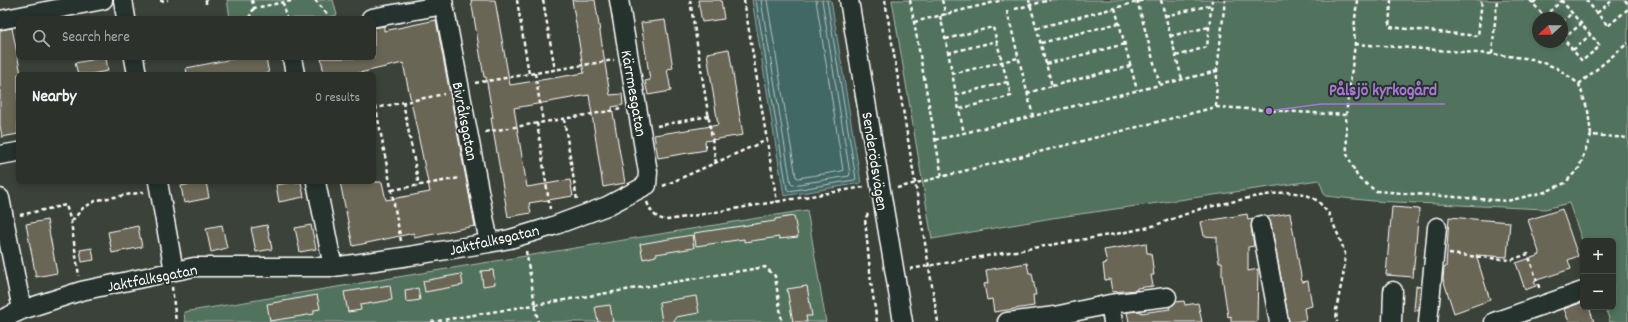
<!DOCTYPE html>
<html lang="en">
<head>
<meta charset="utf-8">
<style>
  body { margin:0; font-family:Dekko,sans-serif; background:#343a33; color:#f1f3f6 }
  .controls { position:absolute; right:12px; bottom:12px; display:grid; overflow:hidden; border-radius:6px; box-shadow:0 2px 6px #0003 }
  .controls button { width:36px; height:36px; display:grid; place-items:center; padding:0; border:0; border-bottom:1px solid #484d47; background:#2c322b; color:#f1f3f6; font:20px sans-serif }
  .compass { position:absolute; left:1532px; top:12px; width:36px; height:36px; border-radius:50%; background:#2c322b; box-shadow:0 2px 6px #0003; rotate:248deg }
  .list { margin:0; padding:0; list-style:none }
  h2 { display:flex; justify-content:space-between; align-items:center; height:52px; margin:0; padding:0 16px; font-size:17px }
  h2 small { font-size:13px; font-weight:400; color:#a6aaa9 }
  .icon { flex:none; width:22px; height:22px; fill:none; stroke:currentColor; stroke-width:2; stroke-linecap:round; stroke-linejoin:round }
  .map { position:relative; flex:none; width:1628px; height:322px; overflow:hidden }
  .search { position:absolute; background:#2c322b; box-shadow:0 2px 6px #0003; left:16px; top:16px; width:360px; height:44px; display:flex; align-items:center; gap:10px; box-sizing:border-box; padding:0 14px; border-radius:6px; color:#a6aaa9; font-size:15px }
  .panel { position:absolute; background:#2c322b; box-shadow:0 2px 6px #0003; left:16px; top:72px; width:360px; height:112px; border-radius:6px }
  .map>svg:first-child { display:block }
  .green { fill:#51725d; stroke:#a8b8ae; fill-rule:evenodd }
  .water { fill:#426765; stroke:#8ea4a3 }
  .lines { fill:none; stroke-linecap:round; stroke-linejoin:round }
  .shore { stroke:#b3c2c1; stroke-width:1 }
  .building { fill:#6b6654; stroke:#fff }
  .minor-casing { stroke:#fff; stroke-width:21 }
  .path { stroke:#fff; stroke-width:2.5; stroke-dasharray:4 3; stroke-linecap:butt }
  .minor { stroke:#26332d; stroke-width:18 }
  .labels { text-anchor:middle; stroke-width:4; stroke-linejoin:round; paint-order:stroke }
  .street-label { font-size:16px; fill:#fff; stroke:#26332d }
  .leader { fill:none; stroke:#a976d5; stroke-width:1.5 }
  .callout-dot { fill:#a976d5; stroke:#26332d; stroke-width:1.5 }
  .callout-label { font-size:17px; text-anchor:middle; font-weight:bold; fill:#a976d5; stroke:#26332d; stroke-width:4; stroke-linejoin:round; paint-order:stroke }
</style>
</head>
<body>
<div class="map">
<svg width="1628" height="322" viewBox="0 0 1628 322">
  <rect width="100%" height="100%" fill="#3b4239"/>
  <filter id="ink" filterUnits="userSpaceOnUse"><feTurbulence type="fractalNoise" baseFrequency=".025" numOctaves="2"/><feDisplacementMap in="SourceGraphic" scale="8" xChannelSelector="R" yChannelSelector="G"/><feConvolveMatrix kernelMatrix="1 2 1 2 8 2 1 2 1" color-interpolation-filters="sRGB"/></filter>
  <g filter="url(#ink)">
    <path class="green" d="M227,0h106l4,15 -13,3h-94z
      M892,0h736v322h-18l-5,-15h8v-66h-30v2l-14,-40 -24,6 -172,-8 -48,-5 -6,-16 -267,38 -120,21zM1538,18h24v24h-24z
      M807,210l19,112h-641l-1,-10z"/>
    <path class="water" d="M752,0h79l30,183 -77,13z"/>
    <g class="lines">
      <path class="shore" d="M756,0l31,189 2,2 65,-11 2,-1 -29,-179
        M761,0l30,184 2,1 56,-9 1,-2 -28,-174
        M767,0l29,177 2,1 44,-7 1,-1 -27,-170"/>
    </g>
    <path class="building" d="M471,0h24l15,85 74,-12 -12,-73h23l15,95 12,-1 1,11 -11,2 13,76 -22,4 -14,-92 -75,13 13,79 43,-7 3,16 -44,7 2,10 -23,4 -17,-99h2l-7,-41h-2z
      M698,0h23l3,19 -22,3z
      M436,20l39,206 -61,12v-5l-61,13 -13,-64h42l4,18 44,-8 -27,-129 -48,11h-31l-3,-16h53v-30l10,-2v5z
      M665,20l8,48 -6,1 4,22 -23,4 -3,-14 5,-1 -9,-57z
      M12,28l9,46h-3v60l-16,3 -2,-12v-95z
      M729,49l14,86 -38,6 1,9 -48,8 -4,-23 64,-10 -11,-72z
      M101,58h5l2,13 -17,3h-13l-3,-11z
      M238,58h28l3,16h-82l-1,-6z
      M202,182h4l3,16 -25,5 -3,-17z
      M293,182h8l3,15 -25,5 -3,-17z
      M1392,207l27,2 -6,68 -27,-2z
      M1562,209l16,47 -10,4 3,9 -37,12 2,5 -11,4 -9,-27 24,-8 -12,-35z
      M1290,213l12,69 6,-1 4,25 -8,2 2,12 -10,2h-7l-18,-99 -4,-6z
      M1247,214l1,6 5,-1 -2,8 3,19 -6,1v24l10,-2 -1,53h-26v-6l-3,1 -6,-41v-14h-3l-2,-13v-12l-13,-1 -3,-14z
      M794,216l4,21 -19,2v-2l-35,5v-3l-48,7 -2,-13 81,-12v-2z
      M1449,217l61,5 -3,35 -31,-2 14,45 -36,13 -11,-34 1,-11 2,-1z
      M47,220l10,53 -21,4 -10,-53z
      M222,225l5,23 -16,4 -5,-24z
      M267,225l5,24 -16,3 -5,-24z
      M311,225l5,24 -16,3 -5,-24z
      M138,226l4,21 -30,6 -4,-21z
      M692,235l2,13 -38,6v2l-13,3 -3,-15z
      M1146,243l1,10h4l3,22h-3l2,11 -16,2v2l-25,2 -2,-13 -5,1 -2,-16 4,-1 -3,-13z
      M92,248l2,12 -12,2 -2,-12z
      M1027,263l2,10h3l4,22h-3l1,11 -40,6 -2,-13 -5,1 -3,-16 4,-1 -2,-13z
      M493,270l2,14 -12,2 -2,-15z
      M461,274l2,11 -38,7 -2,-11z
      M390,285l2,15 -32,5 1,5 -13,2 -4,-20z
      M807,286l5,30h-6l1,6h-14l-6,-33z
      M1416,286l5,1 -2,23h-5z
      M418,288l2,12 -14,2 -1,-12z
      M317,295l3,14 -6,1v4l-44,7 -3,-17z
      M696,296l3,17 -23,4v2l-2,1v2h-12l-3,-20z
      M1184,301l1,4 13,-2 4,19h-73l-2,-10 14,-1v2l29,-4 -1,-2 7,-5z
      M1583,302v5h6l5,15h-25l-5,-13z
      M610,305l3,17h-15l-3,-15z"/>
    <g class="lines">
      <g class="minor-casing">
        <path id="minor" d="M123,0l3,18
          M443,0l46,243
          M849,0l54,322
          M371,18l73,-13
          M0,20l103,-20
          M134,58l3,16
          M292,58l3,16
          M0,155l18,-3
          M158,182l16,89
          M316,182l17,85
          M0,198l22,112
          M1261,225l18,97
          M1110,304l57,-7
          M0,320l22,-10 59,-19 113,-24h139l70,-10 86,-14 21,-4 43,-13 54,-20 40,-21 1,-13 -29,-172
          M1007,322l48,-6
          M1056,322l-1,-6 55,-12 3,18
          M1392,322l1,-31
          M1428,322l9,-95
          M1494,322l89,-31"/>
      </g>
      <path class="path" d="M206,0v6
        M252,0l2,8 42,-8
        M315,0l13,15
        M517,0l12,74
        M543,0l12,70
        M690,0l26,163
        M744,0l33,202
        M885,0l53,322
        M910,0l32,177
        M942,0l4,15
        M1137,0l23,85
        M1161,0l21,79
        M1357,0l-3,29 1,15 -9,71 1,39 11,24 18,13 131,10 38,-9 20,-9 14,-15 12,-33
        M1391,0l-2,27 89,9 4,-36
        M1530,0l14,16 19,-16
        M1561,0l39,46 -18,15 -20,-24
        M1586,0l22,26 20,-17
        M1625,0l3,4
        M160,1l8,-1
        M283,2l3,16
        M1533,3l4,-3
        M1115,8l22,82
        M1015,9l35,-9
        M1007,11l26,105
        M1597,13l16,-13
        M940,16c10,39 15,78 24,117
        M1165,16l46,-11
        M249,18l5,-10
        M914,22l89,-22
        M1562,22l10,-9
        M1037,28l108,-28
        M1170,36l39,-9
        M946,39l47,-12 18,69 -52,13
        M1563,39l18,-15
        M1041,43l78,-20
        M1355,44l137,10 40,5 25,9 22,16 9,27 3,24 37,3
        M1573,50l17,-15
        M948,53l49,-12
        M1492,54l5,-54
        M1176,56l31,-9 5,-47
        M1046,64l79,-20
        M535,73l8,49
        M952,74l66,-16
        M475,83l139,-23
        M1579,84l49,-41
        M1052,86l78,-20
        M1027,93l25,-7 -23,-86
        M956,95l51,-13
        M403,102l16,84
        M1216,107l1,-36 8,-71
        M564,119l13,81
        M537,123l13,86
        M657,126l52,-10
        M485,132l137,-23
        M935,140l282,-69
        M663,186l104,-46
        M897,188l319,-81 130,8
        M392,190l68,-12
        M647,202c4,11 9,17 21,18l196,-33
        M868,214l-3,5 6,63 6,40
        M20,215l46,-10 5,17 8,54
        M72,221l11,-13 14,-8 47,-8
        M401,241l-25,-133 68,-14
        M526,251l12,71
        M1449,254l62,6 17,-6 12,36
        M910,269l211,-36 29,-6 50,-18 53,-12 33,-5 19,2 13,7 11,13 10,23 6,16 -1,18 -8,39 1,12
        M172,287l4,35
        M431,322l334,-55 10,9 7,46"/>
      <use href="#minor" class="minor"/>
    </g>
  </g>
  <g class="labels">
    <g class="street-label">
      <text transform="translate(635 93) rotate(80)" y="6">Kärrmesgatan</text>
      <text transform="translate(466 121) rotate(79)" y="6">Bivråksgatan</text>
      <text transform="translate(876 161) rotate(81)" y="6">Senderödsvägen</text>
      <text transform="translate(494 239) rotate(-13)" y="6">Jaktfalksgatan</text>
      <text transform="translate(152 277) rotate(-11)" y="6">Jaktfalksgatan</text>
    </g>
  </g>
  <path class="leader" d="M1269 111L1321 104H1445"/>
  <circle class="callout-dot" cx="1269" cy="111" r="4"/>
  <g class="callout-label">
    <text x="1383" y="95">Pålsjö kyrkogård</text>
  </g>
</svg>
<div class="controls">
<button>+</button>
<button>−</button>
</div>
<svg class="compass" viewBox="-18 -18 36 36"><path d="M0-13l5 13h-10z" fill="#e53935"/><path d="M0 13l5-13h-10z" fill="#a6aaa9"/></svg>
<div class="search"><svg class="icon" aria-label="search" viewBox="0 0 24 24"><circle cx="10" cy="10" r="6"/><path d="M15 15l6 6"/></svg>Search here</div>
<section class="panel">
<h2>Nearby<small>0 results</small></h2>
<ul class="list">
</ul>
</section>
</div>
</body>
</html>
